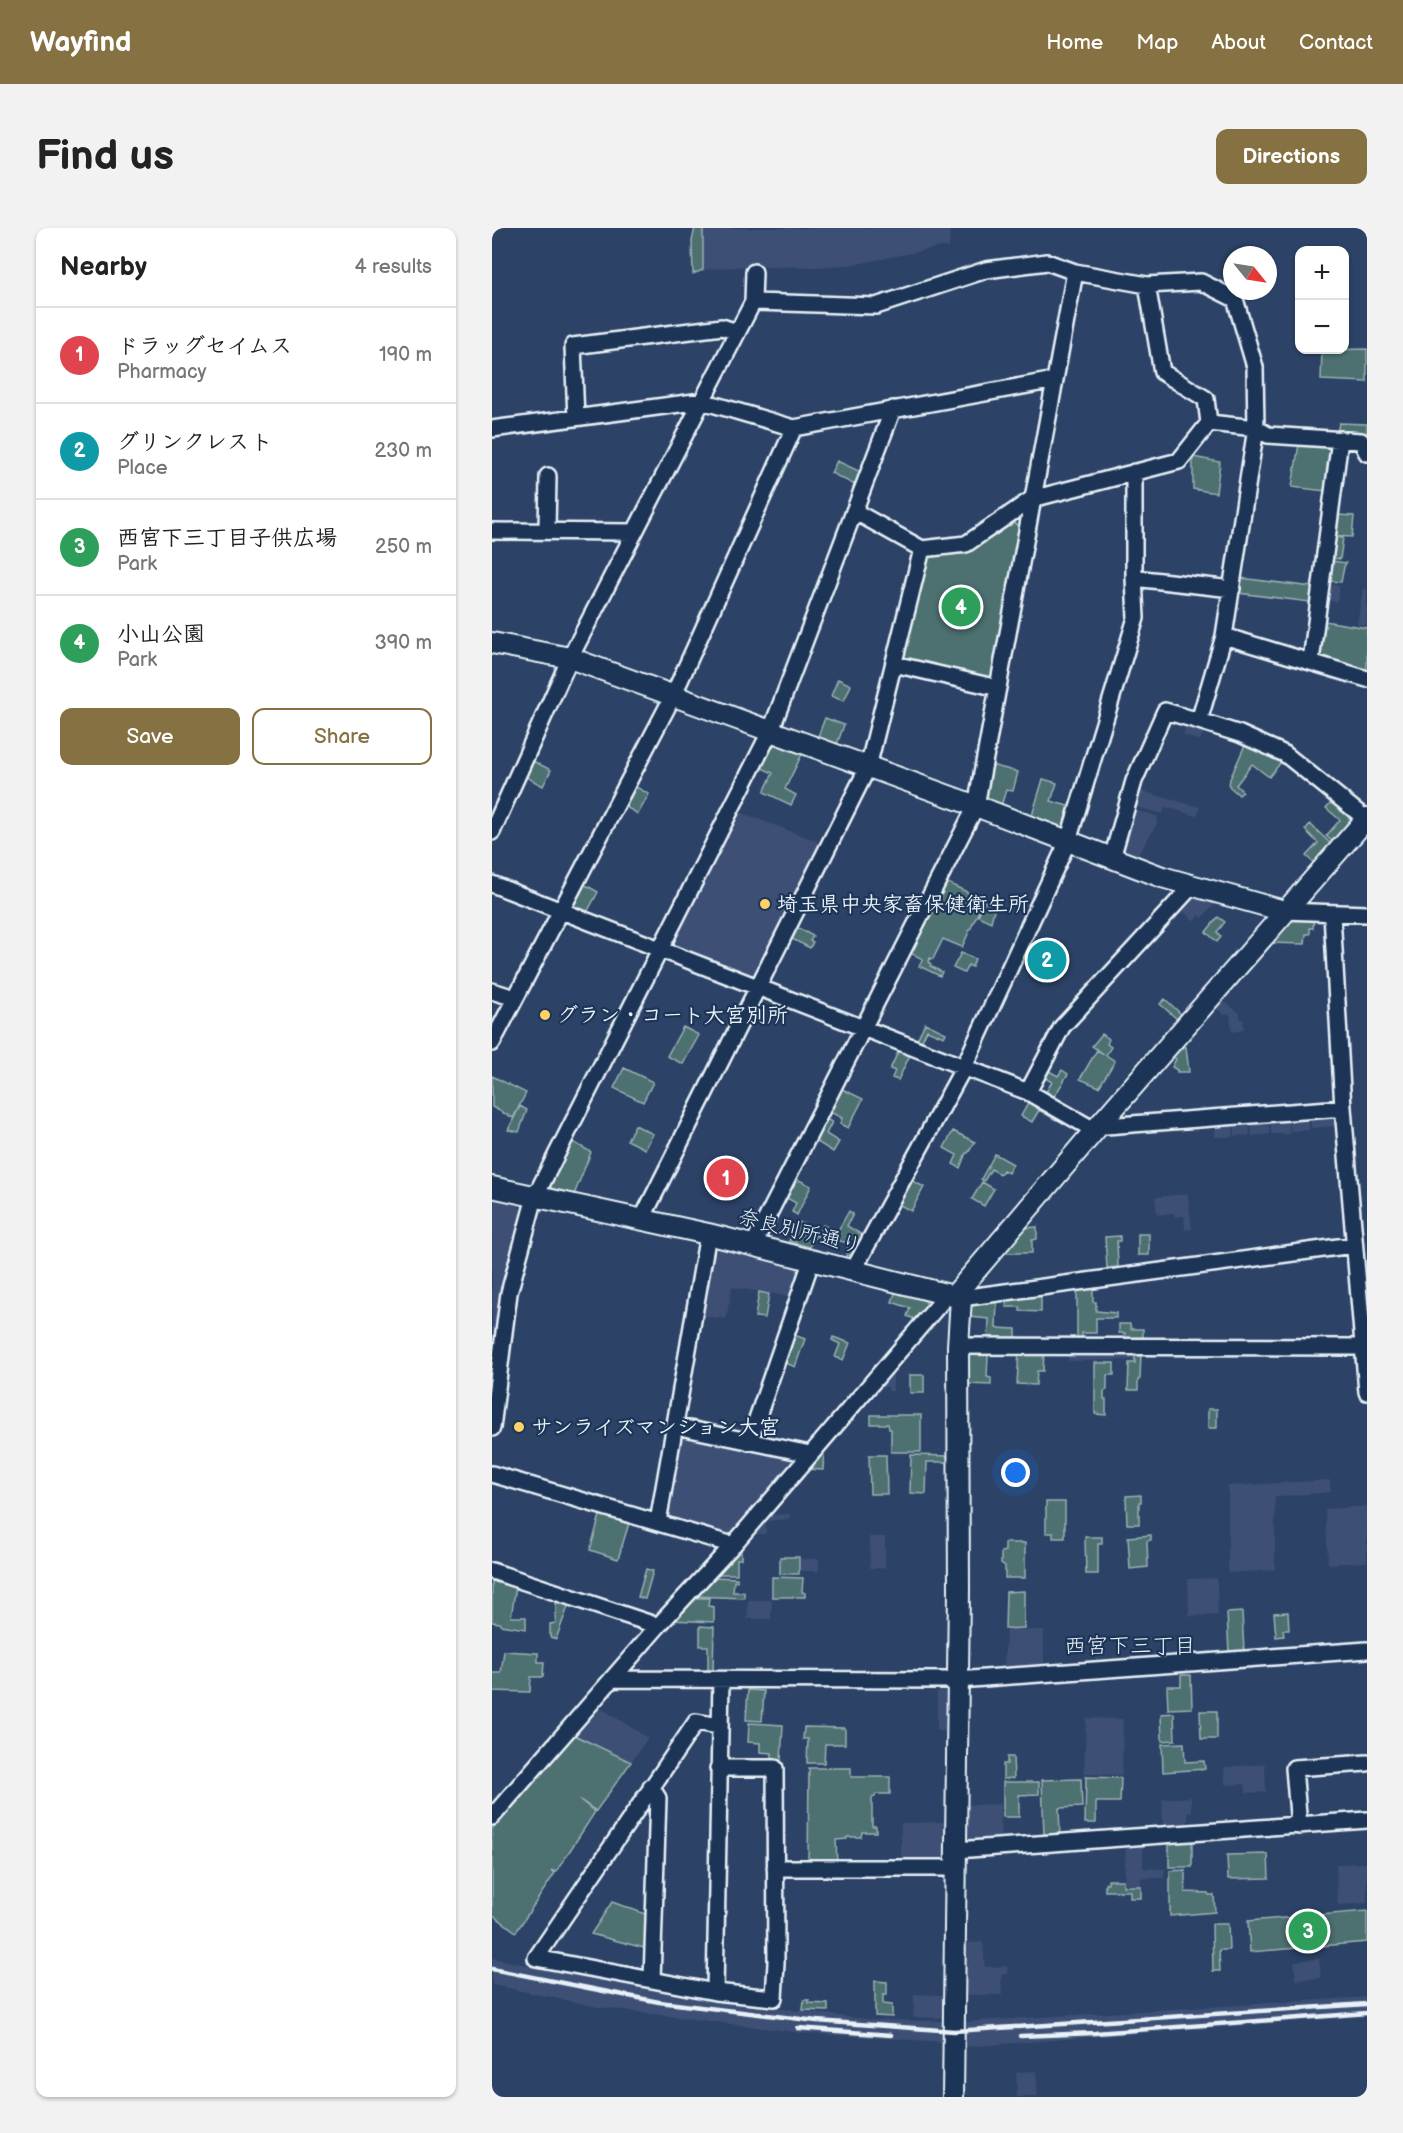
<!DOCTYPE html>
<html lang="en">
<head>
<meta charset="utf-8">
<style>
  body { margin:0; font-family:"Balsamiq Sans","Klee One",sans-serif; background:#f2f2f2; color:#222 }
  .controls { position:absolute; right:18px; top:18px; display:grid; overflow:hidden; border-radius:12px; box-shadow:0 2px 4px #0004 }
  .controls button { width:54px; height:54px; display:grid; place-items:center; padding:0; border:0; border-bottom:2px solid #e0e0e0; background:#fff; color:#222; font:30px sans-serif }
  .compass { position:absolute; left:731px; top:18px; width:54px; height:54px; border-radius:50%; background:#fff; box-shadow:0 2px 4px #0004; rotate:120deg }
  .you { position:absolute; left:524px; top:1245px; width:21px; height:21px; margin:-15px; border:4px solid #fff; border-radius:50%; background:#1a73e8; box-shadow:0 0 0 9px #1a73e833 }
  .badge { display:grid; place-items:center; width:39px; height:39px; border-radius:50%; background:#857141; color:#fff; font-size:20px; font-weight:700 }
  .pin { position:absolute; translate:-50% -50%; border:3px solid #fff; box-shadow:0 2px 6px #0006 }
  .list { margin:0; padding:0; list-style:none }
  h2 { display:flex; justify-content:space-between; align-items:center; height:78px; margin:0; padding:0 24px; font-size:26px }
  h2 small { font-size:20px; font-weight:400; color:#767676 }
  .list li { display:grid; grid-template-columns:39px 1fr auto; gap:18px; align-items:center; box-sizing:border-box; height:96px; padding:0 24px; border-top:2px solid #e0e0e0 }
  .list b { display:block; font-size:22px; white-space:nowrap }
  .list p { margin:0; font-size:20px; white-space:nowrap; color:#767676 }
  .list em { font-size:20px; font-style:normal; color:#767676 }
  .actions { display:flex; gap:12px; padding:18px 24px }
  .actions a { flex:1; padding:14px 0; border:2px solid #857141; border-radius:12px; text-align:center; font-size:21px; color:#857141 }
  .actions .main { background:#857141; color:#fff }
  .map { position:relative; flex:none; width:875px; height:1869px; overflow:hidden; border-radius:12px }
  header { display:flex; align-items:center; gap:36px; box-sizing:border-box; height:84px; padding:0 30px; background:#857141; color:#fff }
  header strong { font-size:28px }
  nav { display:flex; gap:33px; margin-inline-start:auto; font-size:21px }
  .intro { display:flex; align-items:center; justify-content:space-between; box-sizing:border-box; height:144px; padding:0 36px }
  h1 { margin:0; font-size:42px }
  .button { padding:15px 27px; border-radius:12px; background:#857141; color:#fff; font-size:21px; font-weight:700 }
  main { display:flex; gap:36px; padding:0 36px }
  aside { flex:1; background:#fff; border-radius:12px; box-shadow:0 2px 4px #0004 }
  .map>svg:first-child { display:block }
  .built { fill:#3c4f74 }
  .green { fill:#4e6f6f; stroke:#9bb0b4; stroke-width:1.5 }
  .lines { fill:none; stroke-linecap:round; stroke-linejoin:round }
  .minor-casing { stroke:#e8f1f8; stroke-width:20 }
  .tertiary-casing { stroke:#e8f1f8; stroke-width:24 }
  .minor { stroke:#1d3557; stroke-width:15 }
  .tertiary { stroke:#1d3557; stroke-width:20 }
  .rail { stroke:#e8f1f8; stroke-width:4.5 }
  .poi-dot { fill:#ffd166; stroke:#1d3557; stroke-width:2 }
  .labels { text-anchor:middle; stroke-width:4.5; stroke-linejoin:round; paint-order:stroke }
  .poi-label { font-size:21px; font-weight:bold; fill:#e8f1f8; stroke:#1d3557; text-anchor:start }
  .street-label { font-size:21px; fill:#e8f1f8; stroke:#1d3557 }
  .neighbourhood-label { font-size:22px; fill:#e8f1f8; stroke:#1d3557 }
</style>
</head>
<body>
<header>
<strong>Wayfind</strong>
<nav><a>Home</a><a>Map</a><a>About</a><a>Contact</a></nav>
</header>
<div class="intro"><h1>Find us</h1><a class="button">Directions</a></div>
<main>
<aside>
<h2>Nearby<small>4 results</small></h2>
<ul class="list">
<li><span class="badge" style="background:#e0444e">1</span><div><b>ドラッグセイムス</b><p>Pharmacy</p></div><em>190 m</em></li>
<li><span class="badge" style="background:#0f9aa8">2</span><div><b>グリンクレスト</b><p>Place</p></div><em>230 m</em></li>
<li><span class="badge" style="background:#2e9e5b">3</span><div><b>西宮下三丁目子供広場</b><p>Park</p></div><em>250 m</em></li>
<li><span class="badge" style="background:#2e9e5b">4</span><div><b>小山公園</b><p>Park</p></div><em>390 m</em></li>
</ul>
<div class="actions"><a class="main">Save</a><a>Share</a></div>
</aside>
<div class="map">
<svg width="875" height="1869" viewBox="0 0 875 1869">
  <rect width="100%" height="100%" fill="#2c4266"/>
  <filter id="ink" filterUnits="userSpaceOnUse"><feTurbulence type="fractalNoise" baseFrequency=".0167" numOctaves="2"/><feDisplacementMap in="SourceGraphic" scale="12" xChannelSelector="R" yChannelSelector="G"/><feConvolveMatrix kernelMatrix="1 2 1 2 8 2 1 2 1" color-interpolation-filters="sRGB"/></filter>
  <g filter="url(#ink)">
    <path class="built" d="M211,0h247l-1,20 -8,-1 -84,17 -39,3 -72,-1 -43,4z
      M835,356l13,2 -3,16 -12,-2z
      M871,360l4,1v36l-10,-1z
      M695,496l17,7 -4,10 -17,-6z
      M649,563l59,16 -3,9 -32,-9 -2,7 -27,-7z
      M642,582l23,6 1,6 -21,35 -14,-4 -2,-5z
      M245,583l85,32 -67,134 -5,2 -77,-31 -2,-5z
      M702,667l23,7 -15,16 -2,-3 -6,6 -13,-12z
      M731,773l17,12v6h3l1,11 -12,2 -2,-18 -6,1 -7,-6z
      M847,885l1,13 -29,2v-13z
      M816,888l1,14 -19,1v-14z
      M797,890v16h-18v-15z
      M757,893l1,14 -15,1 -1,-14z
      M776,893l2,13 -18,2 -2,-13z
      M723,895h18v14h-18z
      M696,966l4,35 -7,1 -1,-14 -9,1 -1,-4 -17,2 -2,-18z
      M0,971l26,6 6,9 -25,92 -4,54h-3z
      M224,1018l81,21 4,6 -8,24 -61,-10 -6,32 -26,-4 10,-63z
      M576,1125h67v7l-67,1z
      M401,1142v21h-5v-4l-10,1z
      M193,1207l107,22 1,6 -61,71 -6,1 -57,-16 -4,-7 13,-73z
      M838,1252l1,12 -56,5v73l-47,3v-87z
      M875,1278v56l-39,2 -3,-55z
      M298,1286v5l-24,2v13h-16l17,-19z
      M377,1309h16v31h-15z
      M309,1331h18v12h-19z
      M725,1350l1,37 -29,1 -1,-37z
      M256,1372h24l-1,19h-24z
      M514,1402h38v37l-40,2z
      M445,1463h13l-1,40h-12z
      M104,1477l52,33 -17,24 -59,-28z
      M594,1490l37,1 -1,56 -38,-1z
      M773,1536l1,28 -20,1 -1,-9 -20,1 -1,-18z
      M699,1569l1,15h-4v12l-25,1 -1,-26z
      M508,1576l1,38 -38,2v-39z
      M453,1594l1,40 -45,1v-40z
      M651,1614v26l22,1 -1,9h-23v7l-17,-1 2,-41z
      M875,1635v40l-29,2 -2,-41z
      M491,1714l2,25 22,-1 1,8 -7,1 1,20h-39l1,-52z
      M0,1730l186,38 196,24 68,1 2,21 -142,-9 -204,-26 -106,-22z
      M827,1731l2,19 -25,2 -2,-19z
      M422,1766l30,1 -1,23 -30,-1z
      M875,1769v19l-403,31 -2,-25z
      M544,1843l2,26h-21l-1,-25z"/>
    <path class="green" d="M203,0h8v42l-10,4 -1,-33z
      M875,121v33l-46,-2 1,-30z
      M847,195l28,1v13l-30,-4z
      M807,216l28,3 5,5 -6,39 -34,-4z
      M701,229l27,5 -4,31 -23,-4z
      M345,233l24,11 -6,13 -24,-12z
      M845,287l17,1 -2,21 -17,-1z
      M521,294l8,5 -28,151 -5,3 -81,-20 -4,-7 23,-94 4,-6h35z
      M843,309l8,1 -3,21 -8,-1z
      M840,333l14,2 -2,4 -3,15 -12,-1z
      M748,350l72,9 -2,15 -72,-9z
      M832,393l43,7v45l-45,-13 -4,-5z
      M346,451l13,6 -7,16 -13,-5z
      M333,490l19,7 -8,22 -19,-8z
      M280,515l30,11 -17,35 11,6 -5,10 -27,-13 9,-19 -13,-6z
      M753,517l37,16 -13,16 -17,-13 -16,21 7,7 -4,3 -10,-9 1,-7z
      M41,533l18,9 -8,16 -17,-9z
      M499,537l27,7 -5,19 -7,-1 -5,16 -14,-4 -3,-6z
      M551,551l14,4 -6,18 20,6 -6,18 -5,3 -29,-9z
      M142,558l15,8 -11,20 -14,-8z
      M841,572l21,18 -1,4 -18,22 -9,-8 14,-16 -14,-12z
      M818,596l23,22 -16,17h-3l-8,-7 12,-13 -13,-13z
      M454,654l38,18 -22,47 -19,-8 -10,20 -3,-1 -1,4 2,2 -1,2 12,6 -2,4 -21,-10 4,-7 -13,-6z
      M90,655l16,9 -13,24 -12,-5 -2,-7z
      M493,673l10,5 -4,16 -13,-6z
      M726,689l7,5 -8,10 4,5 -4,5 -11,-10z
      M799,689l23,1 -1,10h-3v6h-4l-1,10 -37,-1z
      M304,699l17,9 -3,5 3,1 -3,6 -20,-10z
      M469,725l14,6 -3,8 -4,-2 -4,8 -11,-5z
      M673,771l16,15 -4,5 -17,-15z
      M433,795l21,10 -2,4 -17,-7 -6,12 -4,-2z
      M191,799l16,8 -16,29 -16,-8z
      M610,806l7,5 -2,5 4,3 -5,8 9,6 -16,26 -19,-8 17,-29 7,4 -12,-8z
      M681,819h13l3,25h-12v-2l-5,-3 4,-8 -7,-4z
      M407,822l11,5 -12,25 -6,-2 3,-7 -5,-2z
      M132,840l29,14 -10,20 -29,-14z
      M570,842l6,4 -14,23 -8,-5 6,-10 -7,-4 4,-7 9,5z
      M0,848l34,17 -13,25 -21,-11z
      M348,860l23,11 -15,29 -8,-4 2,-6 -14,-7z
      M538,872l28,17 -2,3 -17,-10 -7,12 -11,-6z
      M28,878l7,4 -8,22 -11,-2z
      M334,891l6,3 -6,12 13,8 -6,10 -19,-12z
      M143,897l18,9 -8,15 -18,-9z
      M461,903l22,11 -7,11h-2l-6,15 -7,-4 4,-9 -13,-7z
      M79,913l20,11 -17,43 -23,-5 -1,-8z
      M503,926l18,10 -5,9 -5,-3 -3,4 -9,-5 -7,12 -3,-2z
      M303,950l16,8 -14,29 -5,-3 4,-9 -11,-6z
      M419,952l13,7 -13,24 -13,-7z
      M490,954l12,7 -10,17 -12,-7z
      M357,983l4,3 -6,12 17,10 -9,18 -9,2 3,-13 -32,-7 6,-11 14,7z
      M307,994l18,10 -7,15 -21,-6z
      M545,999v12l-5,1v13h-31l20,-25z
      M646,1006h11v21h-11z
      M628,1008v5h-3l1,26 -11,1 -2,-31z
      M601,1057v17h3v9l20,2v5h-20v15h-14v8h-5v-55z
      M404,1062l28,7 4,13 -9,11 -12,-5 3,-8 -18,-6z
      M267,1064l10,2 -4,24 -10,-1z
      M549,1064v20l-21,-1v-4h-14l1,-12z
      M505,1072l-1,28 20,1v15l-28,-2 1,-23 -20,-2 1,-16z
      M627,1096h11l1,5h12v13h-18v-9h-6z
      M302,1107l11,4 -10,28 -11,-5z
      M341,1109l17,6 -7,17 -8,-3 5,-13 -8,-4z
      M527,1123l25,1 -1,19h-6l-1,14 -19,-1z
      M643,1124l6,1 -1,26 -2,1v10h-10l1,-27h6z
      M476,1126l20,1 -1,22 4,1v7l-24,-1z
      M603,1135h19v12h-7v15l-3,1v8h2v16l-11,-1z
      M418,1147h14v18h-14z
      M716,1181h9v19h-9z
      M379,1187h50v37h-30v-23h-2l-1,-5h-17z
      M332,1223l-1,19 -17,-1z
      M377,1227h17l1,39h-17z
      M419,1227l39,1v6h-23l-1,32 -16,-1z
      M649,1267v7h-2v22h-12l-1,-28z
      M554,1274h19v36h-12v-5h-7z
      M109,1284l29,8 -12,39 -28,-9z
      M659,1307v5l-4,1 1,26 -18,2 -2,-32z
      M593,1309h17v7h-4v30h-12z
      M513,1315h20v35h-20v-12l-4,-3v-11l4,-1z
      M249,1319v12h-4v15h-20z
      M288,1329h19v17h-19z
      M154,1341l7,2 -8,28 -7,-2z
      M0,1349l24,9 -5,31h15v12l-26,-4v-2l-8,-1z
      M220,1349l25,1v3h-3l-1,11h11v6l-51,-2z
      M280,1349l31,1 -1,14 3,1v4h-33z
      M532,1363v37l-19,1 1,-37z
      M200,1370h17l-1,8 6,1v15l-43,-2z
      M64,1372l13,4 -13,35 -6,-2v-13l6,-1z
      M750,1384l2,40 -15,1 -2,-40z
      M796,1384l1,18h-6l1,6 -8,1 -2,-24z
      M208,1398l14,1 -1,46h-5v-27h-8z
      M12,1423l34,2v9h6l-1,15h-12l-1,15 -38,-1v-18h9z
      M689,1447h10l1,33 -24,1 -1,-23h14z
      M256,1462l16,1 -2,30 -16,-1z
      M708,1483h17v28h-16z
      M682,1485l1,27 -13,1 -1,-27z
      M257,1495l34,2 -2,36h-9v-8l-12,-1v-9l-12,-1z
      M312,1499l41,1v16h-20l-1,19h-17l1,-24h-5z
      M80,1506l59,28 -35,49 -17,-12 16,13 -39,60 -5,-2 4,3 -39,59 -24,-18v-85z
      M692,1515l1,19 19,-1 1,8 -42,3 -1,-28z
      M515,1529h6l1,21 -11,1v-15h4z
      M317,1540h42v9h39v17h-14l-1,3 -3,1v28h4v6h-14l-1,5h-14v2l-11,1 1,24 -29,1z
      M594,1549l35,1 -1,24h-24v21h-11z
      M589,1551l1,28 -23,1 1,27 -16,1 -2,-56z
      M511,1554h36v12l-20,1v22h-16z
      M700,1612v27h-23v-26z
      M776,1626l1,24 -41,1 -1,-24z
      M693,1642v22l23,1 1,2h5l1,17 -45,4v-45z
      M616,1652h15v6h18v12h-11v-7h-25v-8h3z
      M120,1674l36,13v34l-57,-15z
      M875,1683v31l-117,10 -2,-31z
      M720,1696h16l1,26h-10l1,21h-7z
      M383,1753l12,1v13h-4v9l9,1v12l-17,-1z
      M312,1772h5v3l19,1v7l-25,-1z"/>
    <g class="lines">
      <g class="minor-casing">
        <path id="minor" d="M655,57l15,87 44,27 3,24
          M261,74l123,4 110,-36 61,-8 28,10 72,13 54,-3 34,17 20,68 1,61 -32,208 -25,85 41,13 45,20 81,65
          M84,190l-3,-72 149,-19 15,5
          M0,201l210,-28 92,27 261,-48
          M0,303l143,1
          M55,303l1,-55
          M430,321l44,-5 66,-45 147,-38 30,-38 47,5 12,7 93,6 6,12
          M642,350l98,11
          M732,408l143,43
          M819,433l29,-222
          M402,436l104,24
          M0,604l78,-174 183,-356 1,-30
          M620,630l22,-77 31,-70 34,10
          M0,656l536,208
          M792,683l83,3
          M840,686l11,194 24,284
          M0,763l23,7
          M0,815l181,-347 121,-268
          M609,895l5,3 237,-18
          M602,902l-66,-38 34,-65 129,-140
          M150,991l226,-452 54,-218 -68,-38
          M261,1017l223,-439 99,-534
          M362,1041l110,-202 104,-226 68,-223 -2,-40v-106
          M469,1070l392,-53
          M466,1118l405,1
          M183,1198l135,28
          M0,1200l17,-135 26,-96 236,-467 122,-321
          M257,1214l63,-183
          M0,1246l241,71
          M166,1294l50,-288
          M0,1343l166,55
          M120,1451l346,1 409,-30
          M226,1540h57l1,195 -2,35 -59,-6 -179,-34 160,-236 23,4
          M159,1559l7,11 -6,182
          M0,1589l166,-191 75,-81 215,-251
          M807,1598l-5,-58 73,-5
          M464,1622l411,-30
          M283,1640h180
          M223,1764l6,-312"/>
      </g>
      <g class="tertiary-casing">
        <path id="tertiary" d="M0,415l78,15 406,148 186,71 122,34
          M0,959l216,47 253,64 -3,48 1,244 -6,507
          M462,1068l147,-173 266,-305"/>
      </g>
      <use href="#minor" class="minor"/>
      <use href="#tertiary" class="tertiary"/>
      <path class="rail" d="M0,1741l167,33 158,19 137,10 413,-27
        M306,1800l93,7
        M528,1808l75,-3 272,-20"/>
    </g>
  </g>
  <g class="poi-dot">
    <circle cx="273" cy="676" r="6"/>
    <circle cx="53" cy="787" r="6"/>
    <circle cx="27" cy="1199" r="6"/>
  </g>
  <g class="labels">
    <g class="poi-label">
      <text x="285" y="683">埼玉県中央家畜保健衛生所</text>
      <text x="65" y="794">グラン・コート大宮別所</text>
      <text x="39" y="1206">サンライズマンション大宮</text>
    </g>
    <g class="street-label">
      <text transform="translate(308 1003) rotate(14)" y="7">奈良別所通り</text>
    </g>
    <g class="neighbourhood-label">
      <text x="638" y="1425">西宮下三丁目</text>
    </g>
  </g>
</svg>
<div class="controls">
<button>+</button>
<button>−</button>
</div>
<svg class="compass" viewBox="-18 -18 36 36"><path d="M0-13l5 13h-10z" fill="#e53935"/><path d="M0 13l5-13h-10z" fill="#767676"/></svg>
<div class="you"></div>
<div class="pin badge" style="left:234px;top:950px;background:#e0444e">1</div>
<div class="pin badge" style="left:555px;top:732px;background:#0f9aa8">2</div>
<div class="pin badge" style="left:816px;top:1703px;background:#2e9e5b">3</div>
<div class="pin badge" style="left:469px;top:379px;background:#2e9e5b">4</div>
</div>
</main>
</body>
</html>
